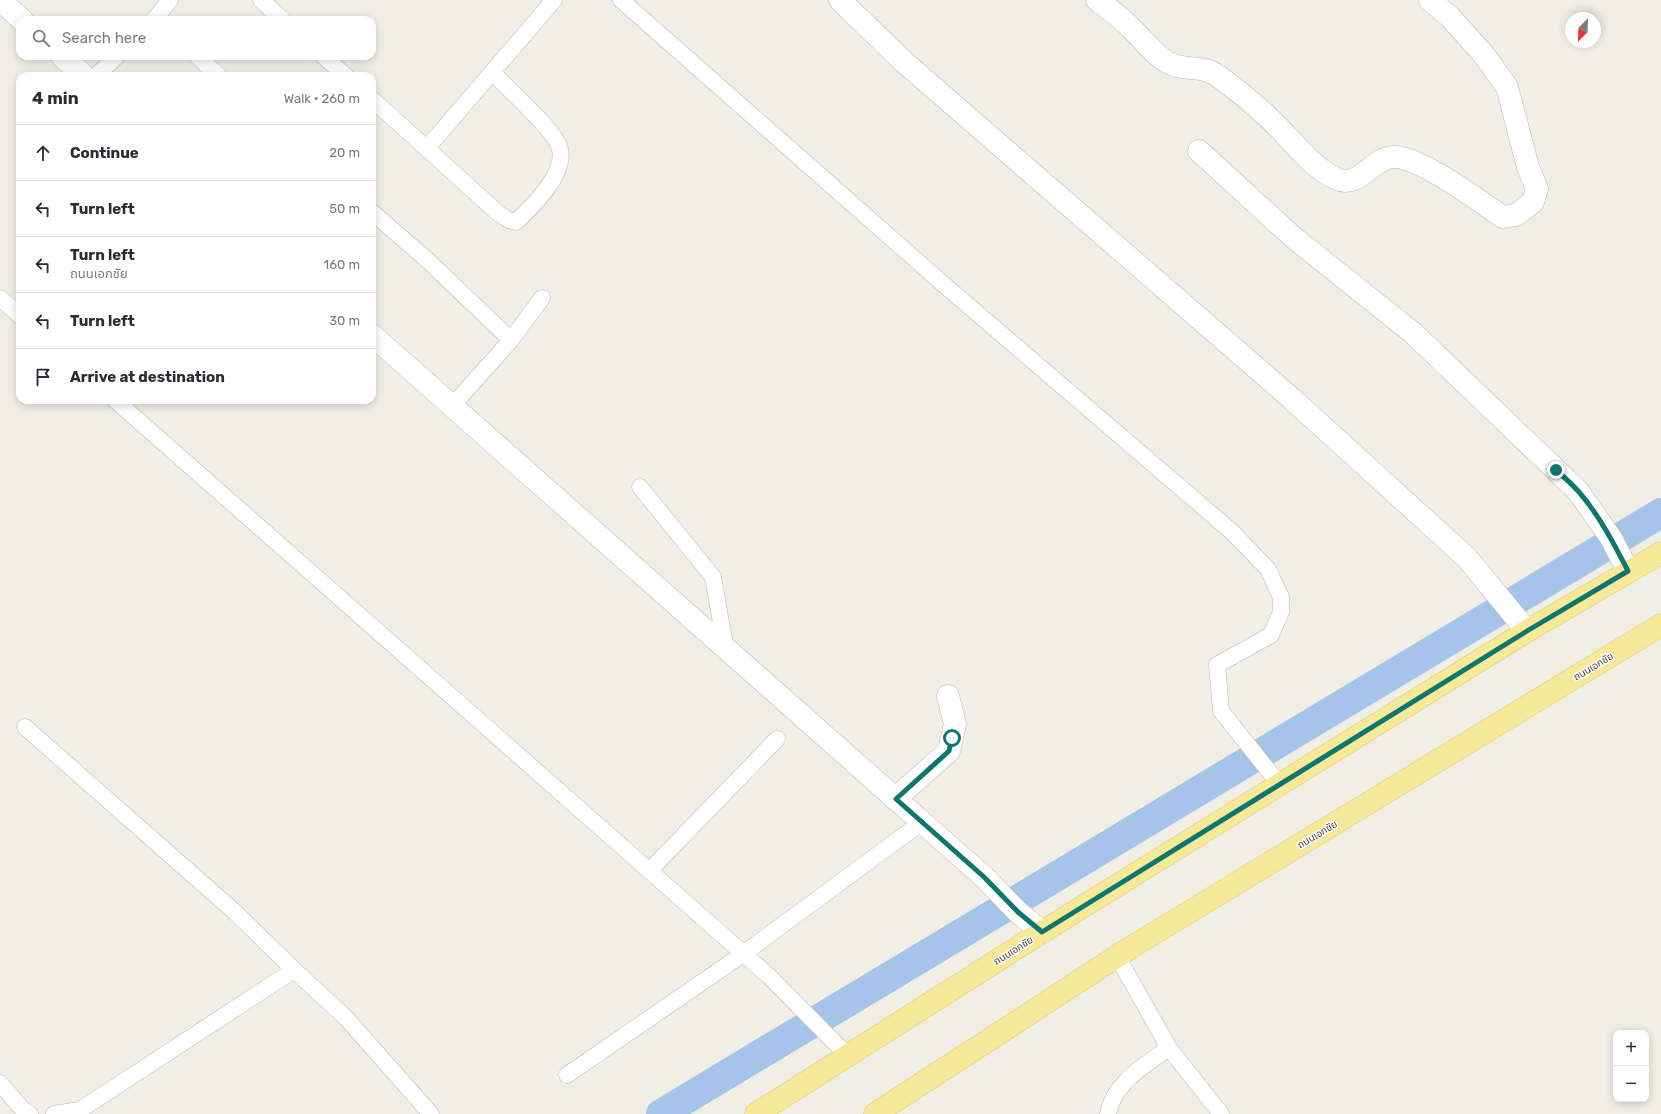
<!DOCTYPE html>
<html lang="en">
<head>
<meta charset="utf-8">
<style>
  body { margin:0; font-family:Rubik,"Noto Sans Thai",sans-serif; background:#f7f7f7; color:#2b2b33 }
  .controls { position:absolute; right:12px; bottom:12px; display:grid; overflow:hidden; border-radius:8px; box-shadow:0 2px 10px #0003 }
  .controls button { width:36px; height:36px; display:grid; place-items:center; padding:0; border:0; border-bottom:1px solid #e1e1e2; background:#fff; color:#2b2b33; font:20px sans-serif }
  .compass { position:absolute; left:1565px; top:12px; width:36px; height:36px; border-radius:50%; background:#fff; box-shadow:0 2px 10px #0003; rotate:203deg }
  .stop { position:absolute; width:12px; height:12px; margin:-9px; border:3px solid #0f766e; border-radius:50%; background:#fff }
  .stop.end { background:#0f766e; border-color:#fff; box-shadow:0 1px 4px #0008 }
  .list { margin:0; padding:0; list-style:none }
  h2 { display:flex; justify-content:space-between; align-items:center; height:52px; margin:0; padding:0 16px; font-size:17px }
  h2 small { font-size:13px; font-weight:400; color:#7c7c81 }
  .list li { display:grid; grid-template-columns:26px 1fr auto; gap:12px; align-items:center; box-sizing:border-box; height:56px; padding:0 16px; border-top:1px solid #e1e1e2 }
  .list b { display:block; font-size:15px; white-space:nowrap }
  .list p { margin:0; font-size:13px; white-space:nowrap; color:#7c7c81 }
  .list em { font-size:13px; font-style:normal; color:#7c7c81 }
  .icon { flex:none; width:22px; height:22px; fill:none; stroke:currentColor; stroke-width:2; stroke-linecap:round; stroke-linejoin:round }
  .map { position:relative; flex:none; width:1661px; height:1114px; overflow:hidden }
  .search { position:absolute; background:#fff; box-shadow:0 2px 10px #0003; left:16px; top:16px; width:360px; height:44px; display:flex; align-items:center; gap:10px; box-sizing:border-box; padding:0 14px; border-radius:12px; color:#7c7c81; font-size:15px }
  .panel { position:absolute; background:#fff; box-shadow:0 2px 10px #0003; left:16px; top:72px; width:360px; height:332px; border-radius:12px }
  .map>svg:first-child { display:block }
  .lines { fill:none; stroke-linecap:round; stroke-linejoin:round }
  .canal { stroke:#a6c4ea; stroke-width:30 }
  .service-casing { stroke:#bcb8a9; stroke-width:17 }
  .minor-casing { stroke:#bcb8a9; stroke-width:23 }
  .primary-casing { stroke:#d9c86b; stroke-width:23 }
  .service { stroke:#fff; stroke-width:16 }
  .minor { stroke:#fff; stroke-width:22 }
  .primary { stroke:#f6e99a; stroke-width:22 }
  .route { stroke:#0f766e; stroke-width:5 }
  .labels { text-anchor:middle; stroke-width:3; stroke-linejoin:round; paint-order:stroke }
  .street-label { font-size:10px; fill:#434035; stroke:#fff }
</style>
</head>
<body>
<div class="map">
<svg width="1661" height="1114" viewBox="0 0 1661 1114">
  <rect width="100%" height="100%" fill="#f1efe5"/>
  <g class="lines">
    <path class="canal" d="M661,1114l1000,-601"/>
    <g class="service-casing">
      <path id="service" d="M261,0l22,20
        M621,0l321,283 289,248 37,38 13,28v15l-10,23 -54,30 4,46 59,74
        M154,20l16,-20
        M197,56l22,20
        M323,56l23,20
        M96,76l21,-20
        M372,99l127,115 10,6 7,2c17,-16 50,-48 44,-73 -3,-17 -54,-62 -68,-77
        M427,148l127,-148
        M372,212l53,46 86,82
        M0,298l20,18
        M115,400l655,577 77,78
        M452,406l59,-66 31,-42
        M640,487l73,90 13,74
        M25,727l211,186 58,57 52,48 85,96
        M649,871l128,-132
        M1117,956l52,92 52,66
        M567,1075l176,-121 179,-132
        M0,1083l24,28 6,3
        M54,1114l26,-4 214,-140
        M1108,1114c6,-32 36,-48 61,-66"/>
    </g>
    <g class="minor-casing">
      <path id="minor" d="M0,0l22,20
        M840,0l64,62 387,336 176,160 60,73
        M1097,0c12,9 25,18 35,29 12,11 21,25 35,33 17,10 34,2 51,14 18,13 36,28 52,43 21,19 40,48 67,60 22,10 35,-21 56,-22 25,-2 87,45 110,60l13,-2 17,-13 4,-13 -9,-22 -21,-80 -23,-32 -34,-38 -20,-17
        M62,56l22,20
        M1199,151l94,86 120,96 165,158 33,47 17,33
        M372,335l612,542 34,35 24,20
        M895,799l54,-48 6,-27 -7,-28"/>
    </g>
    <g class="primary-casing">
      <path id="primary" d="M756,1114l286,-182 485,-301 134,-78
        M875,1114l255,-166 531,-323"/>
    </g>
    <use href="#service" class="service"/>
    <use href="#minor" class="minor"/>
    <use href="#primary" class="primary"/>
  </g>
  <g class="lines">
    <path class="route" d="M952,738l-3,13 -53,48 88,78 34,35 24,20 485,-301 101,-60c-14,-27 -29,-56 -49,-79 -7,-8 -15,-15 -23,-22"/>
  </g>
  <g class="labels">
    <g class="street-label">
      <text transform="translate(1593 666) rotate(-31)" y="4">ถนนเอกชัย</text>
      <text transform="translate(1317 834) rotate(-31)" y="4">ถนนเอกชัย</text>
      <text transform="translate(1013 950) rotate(-32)" y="4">ถนนเอกชัย</text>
    </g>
  </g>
</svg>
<div class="controls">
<button>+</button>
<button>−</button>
</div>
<svg class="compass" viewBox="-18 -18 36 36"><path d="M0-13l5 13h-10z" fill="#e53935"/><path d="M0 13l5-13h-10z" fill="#7c7c81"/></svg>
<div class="stop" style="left:952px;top:738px"></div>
<div class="stop end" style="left:1556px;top:470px"></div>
<div class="search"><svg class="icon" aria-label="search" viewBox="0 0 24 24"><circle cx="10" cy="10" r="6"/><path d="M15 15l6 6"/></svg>Search here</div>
<section class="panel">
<h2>4 min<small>Walk · 260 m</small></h2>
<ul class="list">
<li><svg class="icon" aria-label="ahead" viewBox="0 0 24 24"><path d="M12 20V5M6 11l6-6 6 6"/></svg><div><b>Continue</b></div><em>20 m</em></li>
<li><svg class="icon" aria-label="left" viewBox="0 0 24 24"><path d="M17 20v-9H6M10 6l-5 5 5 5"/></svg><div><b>Turn left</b></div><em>50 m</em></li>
<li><svg class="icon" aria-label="left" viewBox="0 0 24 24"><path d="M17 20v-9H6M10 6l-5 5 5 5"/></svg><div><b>Turn left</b><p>ถนนเอกชัย</p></div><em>160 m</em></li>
<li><svg class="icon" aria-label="left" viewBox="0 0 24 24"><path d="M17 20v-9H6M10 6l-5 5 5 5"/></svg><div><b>Turn left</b></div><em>30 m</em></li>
<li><svg class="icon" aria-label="arrive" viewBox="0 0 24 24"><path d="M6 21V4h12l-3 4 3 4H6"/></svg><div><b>Arrive at destination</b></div></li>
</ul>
</section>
</div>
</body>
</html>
